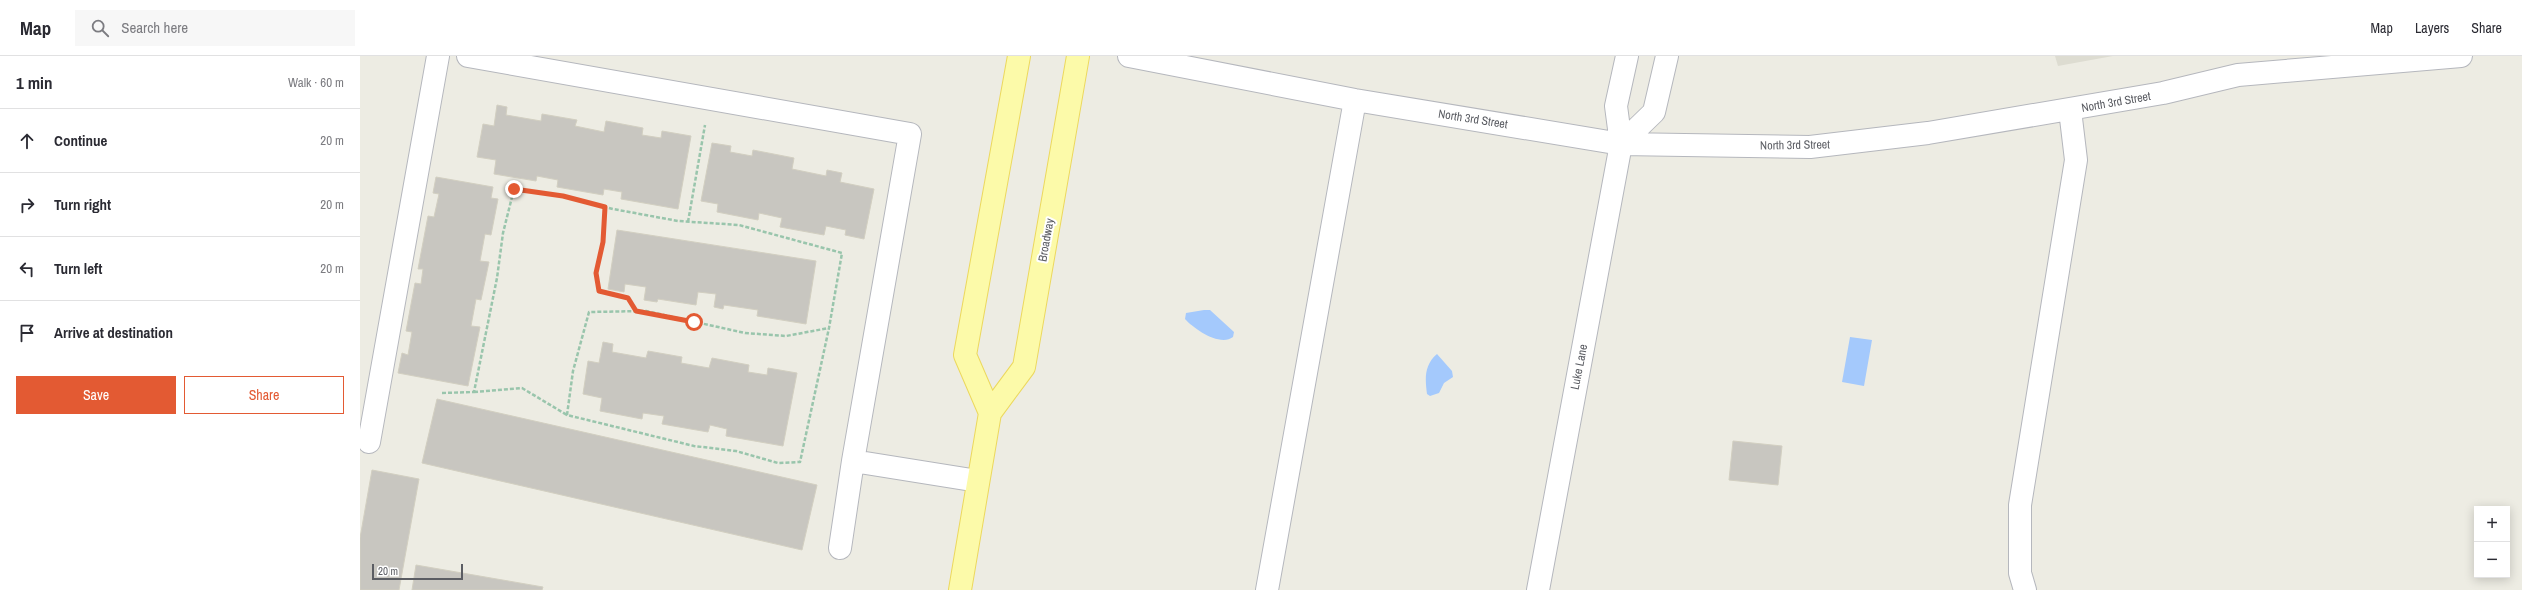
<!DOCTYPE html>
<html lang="en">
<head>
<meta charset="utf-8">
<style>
  body { margin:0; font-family:"Archivo Narrow",sans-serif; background:#f7f7f7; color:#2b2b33 }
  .controls { position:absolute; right:12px; bottom:12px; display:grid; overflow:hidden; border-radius:0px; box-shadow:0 2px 10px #0003 }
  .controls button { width:36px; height:36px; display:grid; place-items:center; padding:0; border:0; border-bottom:1px solid #e1e1e2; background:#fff; color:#2b2b33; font:20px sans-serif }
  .scale { position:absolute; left:12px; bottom:10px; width:91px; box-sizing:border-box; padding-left:4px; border:2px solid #5b5d63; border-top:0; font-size:11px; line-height:14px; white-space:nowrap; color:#5b5d63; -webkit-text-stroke:3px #fff; paint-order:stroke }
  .stop { position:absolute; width:12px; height:12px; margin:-9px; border:3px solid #e35a33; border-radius:50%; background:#fff }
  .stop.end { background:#e35a33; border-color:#fff; box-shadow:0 1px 4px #0008 }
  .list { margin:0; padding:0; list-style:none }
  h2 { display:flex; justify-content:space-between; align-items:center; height:52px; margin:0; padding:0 16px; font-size:17px }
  h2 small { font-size:13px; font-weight:400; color:#7c7c81 }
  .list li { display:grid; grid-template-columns:26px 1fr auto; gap:12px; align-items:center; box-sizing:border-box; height:64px; padding:0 16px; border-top:1px solid #e1e1e2 }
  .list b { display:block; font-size:15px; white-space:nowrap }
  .list em { font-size:13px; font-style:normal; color:#7c7c81 }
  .actions { display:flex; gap:8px; padding:12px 16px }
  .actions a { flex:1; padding:9px 0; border:1px solid #e35a33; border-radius:0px; text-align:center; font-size:14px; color:#e35a33 }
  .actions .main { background:#e35a33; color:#fff }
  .icon { flex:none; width:22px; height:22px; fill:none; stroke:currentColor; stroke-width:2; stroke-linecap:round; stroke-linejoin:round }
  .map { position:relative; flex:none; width:2162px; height:534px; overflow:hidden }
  header { display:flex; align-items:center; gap:24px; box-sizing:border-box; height:56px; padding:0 20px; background:#fff; border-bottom:1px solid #e1e1e2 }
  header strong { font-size:19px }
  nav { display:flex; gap:22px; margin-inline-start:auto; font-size:14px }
  .search { width:280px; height:36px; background:#f7f7f7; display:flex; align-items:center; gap:10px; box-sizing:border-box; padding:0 14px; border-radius:0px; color:#7c7c81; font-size:15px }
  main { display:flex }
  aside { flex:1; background:#fff }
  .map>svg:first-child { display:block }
  .education { fill:#dddcd1 }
  .water { fill:#a4c9fc }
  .building { fill:#c8c6c0; stroke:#d2cfc1 }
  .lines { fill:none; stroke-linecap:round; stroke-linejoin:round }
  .minor-casing { stroke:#b5b7bd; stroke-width:24 }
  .major-casing { stroke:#ecd85d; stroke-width:24 }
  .path { stroke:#99c5ac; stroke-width:2.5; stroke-dasharray:4 2; stroke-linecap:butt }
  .minor { stroke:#fff; stroke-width:22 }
  .major { stroke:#fcfaa9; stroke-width:22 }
  .route { stroke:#e35a33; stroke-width:5 }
  .labels { text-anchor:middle; stroke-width:4; stroke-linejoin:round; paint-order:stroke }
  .street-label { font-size:12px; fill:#5b5d63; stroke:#fff }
</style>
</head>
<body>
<header>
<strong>Map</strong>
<div class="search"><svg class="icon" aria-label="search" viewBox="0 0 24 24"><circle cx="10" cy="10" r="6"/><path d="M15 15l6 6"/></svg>Search here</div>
<nav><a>Map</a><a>Layers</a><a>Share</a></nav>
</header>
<main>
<aside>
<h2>1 min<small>Walk · 60 m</small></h2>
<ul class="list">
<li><svg class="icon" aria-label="ahead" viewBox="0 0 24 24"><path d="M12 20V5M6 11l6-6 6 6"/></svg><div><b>Continue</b></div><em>20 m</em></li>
<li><svg class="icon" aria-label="right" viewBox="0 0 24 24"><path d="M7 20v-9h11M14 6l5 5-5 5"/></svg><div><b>Turn right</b></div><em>20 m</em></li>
<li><svg class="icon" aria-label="left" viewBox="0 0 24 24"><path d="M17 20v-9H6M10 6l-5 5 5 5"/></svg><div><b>Turn left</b></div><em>20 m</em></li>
<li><svg class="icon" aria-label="arrive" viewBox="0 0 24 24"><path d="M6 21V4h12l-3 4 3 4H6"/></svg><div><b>Arrive at destination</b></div></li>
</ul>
<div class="actions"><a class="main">Save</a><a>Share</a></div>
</aside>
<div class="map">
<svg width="2162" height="534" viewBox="0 0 2162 534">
  <rect width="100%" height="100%" fill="#edece3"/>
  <path class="education" d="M1695,0h58l-55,10z"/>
  <path class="water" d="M844,254h6l24,22 -1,5c-13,10 -39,-8 -48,-18l1,-6z
    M1490,281l22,3 -8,46 -22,-4z
    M1077,298l15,17 1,6 -9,6 -5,10 -9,3 -3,-2c-2,-15 -3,-29 10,-40z"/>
  <path class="building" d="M137,49l10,2 -1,8 35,6 1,-7 35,6 -2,6 29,6 2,-11 37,7 -1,7 19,3 1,-7 29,5 -13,73 -57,-10 1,-7 -18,-3 -1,6 -46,-8 1,-7 -21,-4 -1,5 -42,-7 2,-14 -19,-3 6,-33 11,2z
    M352,87l19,3 -1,6 22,4 1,-6 41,8 -2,11 34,7 1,-6 15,3 -2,9 34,7 -10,50 -19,-4 1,-5 -20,-4 -2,9 -44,-8 2,-9 -23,-5 -1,7 -41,-8 1,-8 -17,-3z
    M76,121l57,10 -2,11 7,1 -7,36 -6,-1 -5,27 9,1 -8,38 -5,-1 -5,27 9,1 -12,59 -70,-13 4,-20 6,2 4,-23 -6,-1 9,-48 6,1 2,-15h-5l10,-53 6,1 5,-23 -6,-1z
    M257,174l199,31 -10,63 -49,-8 1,-6 -34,-5 -1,4 -9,-2 2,-13 -18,-2 -2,13 -38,-6 -1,3 -13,-2 2,-13 -21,-3 -1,8 -16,-3z
    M243,286l10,2 -1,8 34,6 2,-7 34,6 -1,6 28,5 3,-10 37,7 -1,7 19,3 1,-7 29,5 -14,73 -57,-10 1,-7 -17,-4 -2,7 -46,-8 2,-8 -21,-3 -1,6 -42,-8 2,-13 -19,-4 5,-33 11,2z
    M77,343l380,86 -15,65 -380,-87z
    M1373,385l49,5 -4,39 -49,-5z
    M12,414l47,9 -20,111h-39v-52z
    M56,509l127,22 -1,3h-130z"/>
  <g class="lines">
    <g class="minor-casing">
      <path id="minor" d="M108,0l442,78 -57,327
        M769,0l226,44 266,44 189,3 118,-14 235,-40 75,-18 223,-19
        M1267,0l-11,50 5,38 33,-32 13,-56
        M9,386l69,-386
        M480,492l13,-87 125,20
        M907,534l88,-490
        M1178,534l83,-446
        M1665,534l-5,-17v-68l56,-345 -6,-50"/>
    </g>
    <g class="major-casing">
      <path id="major" d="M630,357l-25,-58 54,-299
        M600,534l30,-177 34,-46 54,-311"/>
    </g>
    <path class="path" d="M245,151l-2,34 -7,32 3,18 29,7 9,13
      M328,166l17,-97
      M114,336l48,-4 45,27
      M82,337l32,-1 23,-114 6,-45 11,-44 49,7 50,13 65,12 61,4 103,28 -13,75 -29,134 -22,1 -42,-12 -42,-5 -127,-31 6,-44 16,-59 57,-1 99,22 41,3 43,-8"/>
    <use href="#minor" class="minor"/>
    <use href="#major" class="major"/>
  </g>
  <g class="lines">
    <path class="route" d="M154,133l49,7 42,11 -2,35 -7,31 3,18 29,7 8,13 58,11"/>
  </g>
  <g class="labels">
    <g class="street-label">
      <text transform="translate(1756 46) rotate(-10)" y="4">North 3rd Street</text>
      <text transform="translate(1113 63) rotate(9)" y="4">North 3rd Street</text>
      <text transform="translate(1435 89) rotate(-1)" y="4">North 3rd Street</text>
      <text transform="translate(686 184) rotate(-80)" y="4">Broadway</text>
      <text transform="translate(1219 311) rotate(-79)" y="4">Luke Lane</text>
    </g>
  </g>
</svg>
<div class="controls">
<button>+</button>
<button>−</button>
</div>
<div class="scale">20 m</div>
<div class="stop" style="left:334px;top:266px"></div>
<div class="stop end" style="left:154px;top:133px"></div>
</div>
</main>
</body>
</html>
